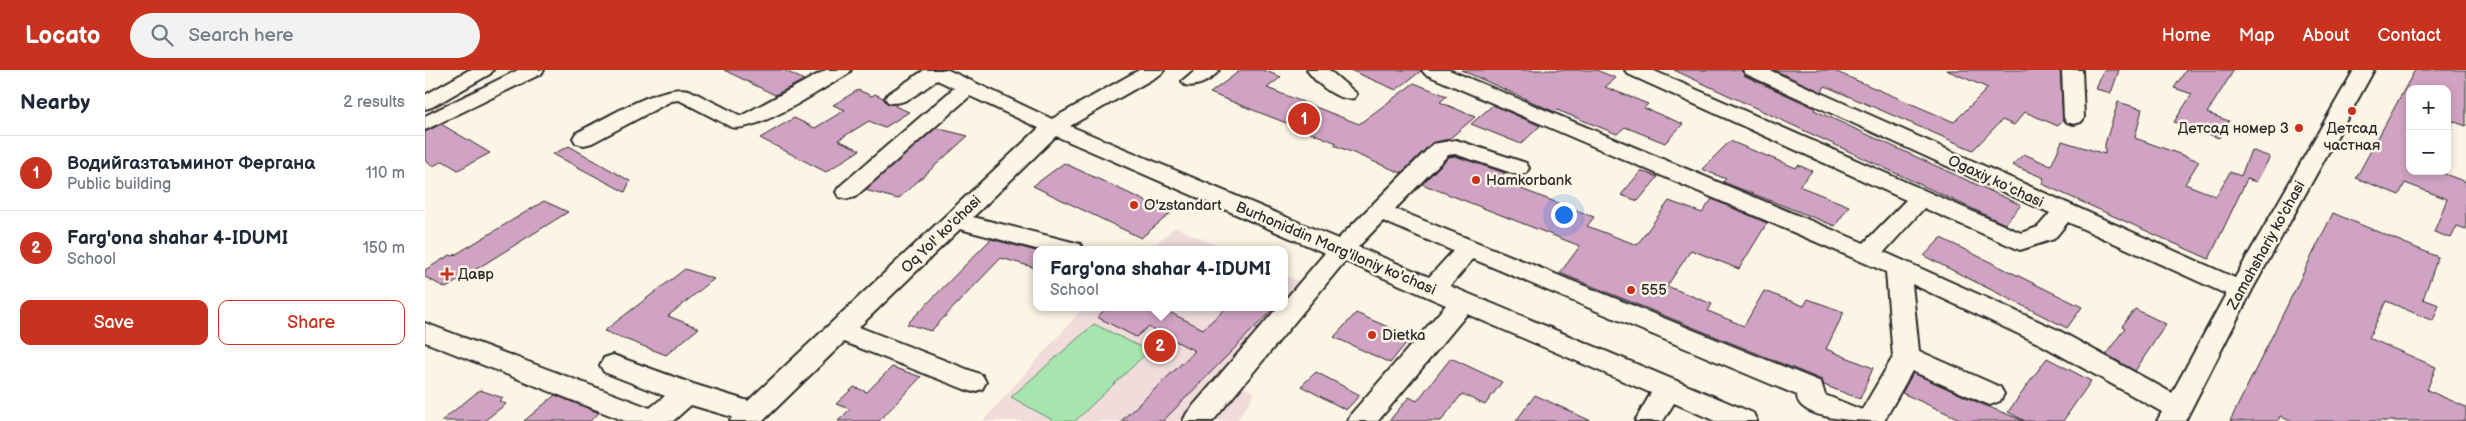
<!DOCTYPE html>
<html lang="en">
<head>
<meta charset="utf-8">
<style>
  body { margin:0; font-family:"Balsamiq Sans",sans-serif; background:#f2f2f3; color:#1f2937 }
  .controls { position:absolute; right:15px; top:15px; display:grid; overflow:hidden; border-radius:10px; box-shadow:0 2px 8px #0003 }
  .controls button { width:45px; height:45px; display:grid; place-items:center; padding:0; border:0; border-bottom:1px solid #e0e1e3; background:#fff; color:#1f2937; font:25px sans-serif }
  .you { position:absolute; left:1138px; top:144px; width:18px; height:18px; margin:-12px; border:4px solid #fff; border-radius:50%; background:#1a73e8; box-shadow:0 0 0 8px #1a73e833 }
  .badge { display:grid; place-items:center; width:32px; height:32px; border-radius:50%; background:#c8321e; color:#fff; font-size:16px; font-weight:700 }
  .pin { position:absolute; translate:-50% -50%; border:2px solid #fff; box-shadow:0 1px 5px #0006 }
  .popup { position:absolute; left:608px; top:176px; width:255px; height:65px; box-sizing:border-box; display:grid; place-content:center; border-radius:10px; background:#fff; filter:drop-shadow(0 1px 4px #0005); font-size:16px; white-space:nowrap; color:#747a83 }
  .popup b { font-size:19px; color:#1f2937 }
  .popup::after { content:''; position:absolute; left:50%; top:100%; margin-left:-10px; border:10px solid transparent; border-top-color:#fff }
  .list { margin:0; padding:0; list-style:none }
  h2 { display:flex; justify-content:space-between; align-items:center; height:65px; margin:0; padding:0 20px; font-size:21px }
  h2 small { font-size:16px; font-weight:400; color:#747a83 }
  .list li { display:grid; grid-template-columns:32px 1fr auto; gap:15px; align-items:center; box-sizing:border-box; height:75px; padding:0 20px; border-top:1px solid #e0e1e3 }
  .list b { display:block; font-size:19px; white-space:nowrap }
  .list p { margin:0; font-size:16px; white-space:nowrap; color:#747a83 }
  .list em { font-size:16px; font-style:normal; color:#747a83 }
  .actions { display:flex; gap:10px; padding:15px 20px }
  .actions a { flex:1; padding:11px 0; border:1px solid #c8321e; border-radius:10px; text-align:center; font-size:18px; color:#c8321e }
  .actions .main { background:#c8321e; color:#fff }
  .icon { flex:none; width:28px; height:28px; fill:none; stroke:currentColor; stroke-width:2; stroke-linecap:round; stroke-linejoin:round }
  .map { position:relative; flex:none; width:2041px; height:351px; overflow:hidden }
  header { display:flex; align-items:center; gap:30px; box-sizing:border-box; height:70px; padding:0 25px; background:#c8321e; color:#fff }
  header strong { font-size:24px }
  nav { display:flex; gap:28px; margin-inline-start:auto; font-size:18px }
  .search { width:350px; height:45px; background:#f2f2f3; display:flex; align-items:center; gap:12px; box-sizing:border-box; padding:0 18px; border-radius:28px; color:#747a83; font-size:19px }
  main { display:flex }
  aside { flex:1; background:#fff }
  .map>svg:first-child { display:block }
  .built { fill:#efdcdb }
  .green { fill:#a6e5ad; stroke:#68886c }
  .building { fill:#d0a2c3; stroke:#2b2b2b }
  .lines { fill:none; stroke-linecap:round; stroke-linejoin:round }
  .minor-casing { stroke:#2b2b2b; stroke-width:4 }
  .minor { fill:#fcf5e5; fill-rule:evenodd }
  .poi-dot { fill:#c8321e; stroke:#fcf5e5; stroke-width:2 }
  .labels { text-anchor:middle; stroke-width:5; stroke-linejoin:round; paint-order:stroke }
  .poi-label { font-size:15px; fill:#2b2b2b; stroke:#fcf5e5; text-anchor:start }
  .street-label { font-size:15px; fill:#2b2b2b; stroke:#fcf5e5 }
</style>
</head>
<body>
<header>
<strong>Locato</strong>
<div class="search"><svg class="icon" aria-label="search" viewBox="0 0 24 24"><circle cx="10" cy="10" r="6"/><path d="M15 15l6 6"/></svg>Search here</div>
<nav><a>Home</a><a>Map</a><a>About</a><a>Contact</a></nav>
</header>
<main>
<aside>
<h2>Nearby<small>2 results</small></h2>
<ul class="list">
<li><span class="badge">1</span><div><b>Водийгазтаъминот Фергана</b><p>Public building</p></div><em>110 m</em></li>
<li><span class="badge">2</span><div><b>Farg'ona shahar 4-IDUMI</b><p>School</p></div><em>150 m</em></li>
</ul>
<div class="actions"><a class="main">Save</a><a>Share</a></div>
</aside>
<div class="map">
<svg width="2041" height="351" viewBox="0 0 2041 351">
  <rect width="100%" height="100%" fill="#fcf5e5"/>
  <filter id="ink" filterUnits="userSpaceOnUse"><feTurbulence type="fractalNoise" baseFrequency=".02" numOctaves="2"/><feDisplacementMap in="SourceGraphic" scale="10" xChannelSelector="R" yChannelSelector="G"/><feConvolveMatrix kernelMatrix="1 2 1 2 8 2 1 2 1" color-interpolation-filters="sRGB"/></filter>
  <g filter="url(#ink)">
    <path class="built" d="M750,157l52,23h-78z
      M859,204l35,16 -80,94 16,9 -18,28h-254l101,-114h200z"/>
    <path class="green" d="M669,254l55,27 -74,70h-21l-43,-24z"/>
    <path class="building" d="M299,0h60l20,10 -29,15z
      M816,0h22l18,7 -14,11 92,36 55,-41 33,13 -7,6 35,15 -26,22 -17,4 -31,30 -67,-28 3,-2 -127,-50z
      M925,0h70l1,1 -25,19z
      M1036,0h135l20,8 -11,9 43,17 -4,4 39,16 -18,19 -40,-16 -8,7 -60,-24 -2,2z
      M1249,0h67l4,6 70,32 -1,2 207,95 -16,19z
      M1349,0h58l122,52 34,-34 -42,-18h114l3,50 -5,6 -33,-14 -11,13 -12,-5 -29,30 -148,-64 -3,6z
      M1679,0h15l-8,23 -15,-4z
      M1761,0h48l-27,43 22,8 -10,17 -45,-16 18,-28 -18,-6z
      M1990,0h51v56l-19,-7v-30h-37v82h27l29,11v47l-9,-3 -6,12 -17,-6 13,-33 -42,-16 -6,12 -43,-17z
      M433,20l14,6 3,-2 8,4 5,6h9l-2,2 14,6 -25,16 -15,-7 -31,19 22,10 -34,22 -66,-34 34,-20 21,10 30,-18 -12,-5z
      M1693,32l24,7 -7,29 64,23 -14,23 31,12 14,-24 11,4 10,-26 19,7 -14,25 -9,-3 -38,80 -167,-75 2,-6 -32,-13 12,-11 27,12 11,-25 43,13v-10z
      M1068,35l47,21 -19,18 -50,-20z
      M16,54l49,29 -32,17 -15,-9 -10,5 -8,-5v-29z
      M511,58l32,8 -70,63 -33,-9z
      M1305,71l66,27 2,-3 14,6 -13,15 50,20 -14,20 -112,-44 3,-3 -24,-10z
      M144,76l61,35 -5,11 -72,-38z
      M1030,86l50,17 -7,7 96,37 -7,9 50,19 32,-44 33,12 10,-14 55,24 -28,46 -48,-19 -24,36 45,18 -4,7 36,15 20,-35 40,15 4,-7 36,13 -18,37 47,19 -13,31 -36,-14 -2,-5 -262,-107 20,-27 -158,-62 27,-27z
      M639,93l107,50 -30,25 -108,-52z
      M1216,101l17,6 -20,24 -17,-6z
      M119,131l24,11 -122,76 -21,-11v-7l25,-15 3,1z
      M1908,143l105,44 -15,42 16,6 -6,16 -47,-20 -17,37 67,29 -9,23 39,17v14h-176l-10,-5 -2,5h-48z
      M1516,168l141,69 -15,21 -143,-72z
      M566,169l45,12v17l-35,-10 -70,73 -24,-7z
      M260,199l29,10 -46,37 31,12 -33,27 -62,-24z
      M683,237h51l44,22 24,-22h48l-112,114h-42l74,-70 -47,-24 -12,10 -39,-20z
      M1710,239l31,15 -31,47 -29,-17 19,-26 -3,-2z
      M931,243l55,24 -21,26 -56,-26z
      M1026,288l51,24 -17,23 -23,-11 -21,27h-52l20,-24 8,4z
      M1622,288l44,23 -28,40h-38l-17,-9z
      M467,297l29,10 -42,44h-41l12,-12 -14,-5 18,-17 13,5z
      M891,302l44,23 -14,15 -45,-24z
      M1488,303l66,30 45,18h-60l-62,-28z
      M55,320l23,8 -4,3 7,3 -22,17h-43z
      M130,325l44,18 -9,8h-66z
      M1110,325l56,26h-75z"/>
    <g class="lines">
      <g class="minor-casing">
        <path id="minor" d="M44,0h24l-3,4 -58,33 -7,2v-14z
          M93,0h26l-3,4 -116,56v-14z
          M401,0h25l-3,4c-25,14 -92,60 -117,53l-52,-27 -8,1 -79,42 -8,2 -8,-2 -3,-5 3,-5c27,-13 85,-50 113,-43l52,26z
          M497,0h26l104,49 87,-49h25l-3,4 -91,52 268,113 95,-95 23,-4 70,23 3,5 -3,5 -8,2 -63,-21 -7,1 -53,54 426,173 4,13 37,15 31,-53 -7,-85 -461,-198 -3,-4h27l415,173 42,-43 -278,-126 -3,-4h27l369,163 17,-6 12,-14 -304,-139 -3,-4h26l466,208 119,-208h20l-122,220 -67,131h-28l5,-9 -122,-68 -128,-60 7,67 81,36 4,7 -4,7 -10,4 -10,-4 -68,-30 -28,50c-21,0 -87,0 -87,-26l-324,-136 -23,27 303,127 4,8h-42l-41,-18 -11,18h-28l16,-28 -184,-79 -89,107h-30l4,-8 94,-108 -101,-44 -132,160h-30l4,-8 91,-106h6v-6l41,-48 -269,-117 -83,81 107,27 4,6h-44l-80,-21 -101,98 123,48 4,7 -4,7 -9,3 -9,-3 -120,-47 -81,79h-33l2,-4 -41,-12 -18,16h-48l-200,-79v-19l225,85 15,-12 -61,-24 -4,-7 4,-7 9,-3 80,29 55,17 291,-273 -69,-32 -115,101 -8,2 -8,-2 -3,-5 3,-5 115,-99 -17,-8c-14,9 -32,27 -49,22l-3,-4 3,-4 35,-23zM1499,138l96,42 34,-11 14,-17 158,72 -54,99 -114,-63 -174,-78zM958,151l70,30 -24,26 -71,-30z
          M770,0h24c-7,10 -22,18 -34,15l-3,-4z
          M882,0h22l28,24 -3,4c-16,4 -38,-15 -47,-28z
          M1637,0h20l2,48 -3,4 -7,2 -7,-2 -3,-4z"/>
      </g>
      <use href="#minor" class="minor"/>
    </g>
  </g>
  <g class="poi-dot">
    <circle cx="1927" cy="41" r="5"/>
    <circle cx="1874" cy="58" r="5"/>
    <circle cx="1051" cy="110" r="5"/>
    <circle cx="709" cy="135" r="5"/>
    <path d="M19.5 196.5h5v5h5v5h-5v5h-5v-5h-5v-5h5z"/>
    <circle cx="1206" cy="220" r="5"/>
    <circle cx="947" cy="265" r="5"/>
  </g>
  <g class="labels">
    <g class="poi-label">
      <text x="1864" y="63" text-anchor="end">Детсад номер 3</text>
      <text x="1927" y="63" text-anchor="middle">Детсад<tspan x="1927" dy="17">частная</tspan></text>
      <text x="1061" y="115">Hamkorbank</text>
      <text x="719" y="140">O'zstandart</text>
      <text x="33" y="209">Давр</text>
      <text x="1216" y="225">555</text>
      <text x="957" y="270">Dietka</text>
    </g>
    <g class="street-label">
      <text transform="translate(1571 111) rotate(25)" y="5">Ogaxiy koʻchasi</text>
      <text transform="translate(516 164) rotate(-44)" y="5">Oq Yol' ko'chasi</text>
      <text transform="translate(1841 175) rotate(-61)" y="5">Zamahshariy ko'chasi</text>
      <text transform="translate(911 178) rotate(23)" y="5">Burhoniddin Marg'iloniy ko'chasi</text>
    </g>
  </g>
</svg>
<div class="controls">
<button>+</button>
<button>−</button>
</div>
<div class="you"></div>
<div class="pin badge" style="left:879px;top:49px">1</div>
<div class="pin badge" style="left:735px;top:276px">2</div>
<div class="popup"><b>Farg'ona shahar 4-IDUMI</b>School</div>
</div>
</main>
</body>
</html>
